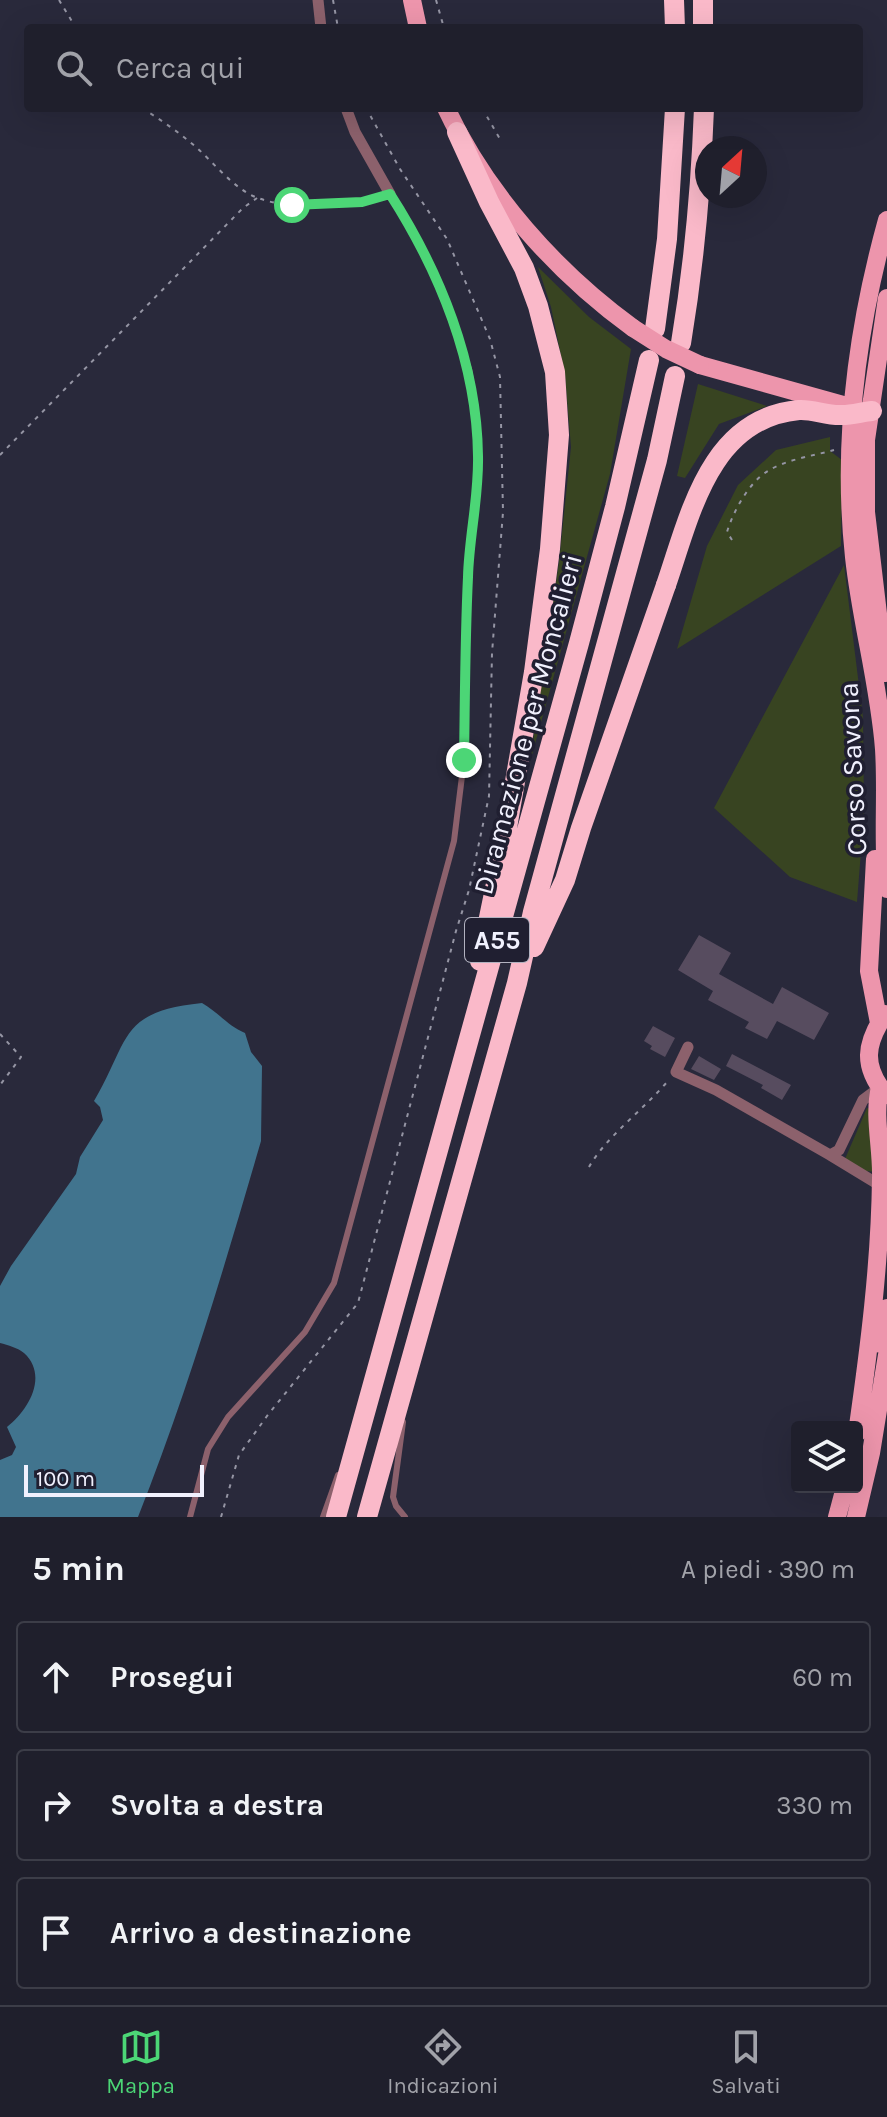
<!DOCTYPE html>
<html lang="it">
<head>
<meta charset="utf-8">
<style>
  body { margin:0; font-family:Karla,sans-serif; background:#272734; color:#f1f3f6 }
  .controls { position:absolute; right:24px; bottom:24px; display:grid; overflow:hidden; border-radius:8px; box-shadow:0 8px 32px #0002 }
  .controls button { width:72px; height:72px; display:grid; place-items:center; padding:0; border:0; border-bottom:2px solid #3c3d48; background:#1f1f2c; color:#f1f3f6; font:40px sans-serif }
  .compass { position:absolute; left:695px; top:136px; width:72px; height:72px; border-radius:50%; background:#1f1f2c; box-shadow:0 8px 32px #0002; rotate:26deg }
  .scale { position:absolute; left:24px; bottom:20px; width:180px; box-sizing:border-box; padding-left:8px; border:4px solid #f1f1fe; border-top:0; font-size:22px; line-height:28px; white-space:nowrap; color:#f1f1fe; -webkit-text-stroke:6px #201f31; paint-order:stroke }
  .stop { position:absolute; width:24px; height:24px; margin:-18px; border:6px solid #4cd676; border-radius:50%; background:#fff }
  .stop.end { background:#4cd676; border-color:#fff; box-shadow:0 2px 8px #0008 }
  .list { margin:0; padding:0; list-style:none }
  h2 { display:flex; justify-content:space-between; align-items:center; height:104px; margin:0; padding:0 32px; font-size:34px }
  h2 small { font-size:26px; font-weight:400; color:#a1a2a9 }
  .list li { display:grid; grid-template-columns:52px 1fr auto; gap:24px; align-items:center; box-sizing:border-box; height:112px; margin:0 16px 16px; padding:0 16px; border:2px solid #3c3d48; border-radius:8px }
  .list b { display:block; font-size:30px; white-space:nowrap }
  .list em { font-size:26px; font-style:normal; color:#a1a2a9 }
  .icon { flex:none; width:44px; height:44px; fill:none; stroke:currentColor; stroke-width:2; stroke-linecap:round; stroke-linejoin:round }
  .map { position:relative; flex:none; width:887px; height:1517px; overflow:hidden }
  .search { position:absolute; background:#1f1f2c; box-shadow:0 8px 32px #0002; left:24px; right:24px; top:24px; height:88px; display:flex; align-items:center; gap:20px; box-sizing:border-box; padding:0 28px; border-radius:8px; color:#a1a2a9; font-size:30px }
  .sheet { height:488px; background:#1f1f2c }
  nav { display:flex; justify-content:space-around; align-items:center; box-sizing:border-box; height:112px; border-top:2px solid #3c3d48; background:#1f1f2c; font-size:22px; color:#a1a2a9 }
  nav a { display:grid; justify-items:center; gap:4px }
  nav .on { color:#4cd676 }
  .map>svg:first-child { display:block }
  .green { fill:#384421 }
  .water { fill:#41748e }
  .building { fill:#574c5f }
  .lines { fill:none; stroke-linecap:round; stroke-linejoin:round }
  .path { stroke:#9595a4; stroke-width:2; stroke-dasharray:4 6; stroke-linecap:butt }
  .service { stroke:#8c616c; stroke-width:6 }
  .minor { stroke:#8c616c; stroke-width:11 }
  .primary { stroke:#ed95ac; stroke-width:18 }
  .motorway { stroke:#fab9c9; stroke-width:20 }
  .primary-bridge { stroke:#ed95ac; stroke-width:18 }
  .motorway-bridge { stroke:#fab9c9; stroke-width:20 }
  .route { stroke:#4cd676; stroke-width:10 }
  .labels { text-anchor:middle; stroke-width:7; stroke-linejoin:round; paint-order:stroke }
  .shield { fill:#201f31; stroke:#b2b2c0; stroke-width:2 }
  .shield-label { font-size:26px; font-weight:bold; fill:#f1f1fe }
  .street-label { font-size:28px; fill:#f1f1fe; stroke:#201f31 }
</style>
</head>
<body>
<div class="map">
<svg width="887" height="1517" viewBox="0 0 887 1517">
  <rect width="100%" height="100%" fill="#29293b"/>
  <path class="green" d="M538,267l51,50 42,32 -21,125 -80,288 29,-200 12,-115 -6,-72 -14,-68z
    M698,384l69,22 -48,18 -34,54 -8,-2z
    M830,437v14l12,9 -1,86 -164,103 30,-103 31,-61 38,-35z
    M844,565l19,153 1,95 -7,89 -67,-25 -76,-69z
    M867,1108l5,1 5,63 -11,-1 -21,-12z"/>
  <path class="water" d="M202,1003c16,9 26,23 43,30l6,19 11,14 -1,75c-37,127 -74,253 -123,376h-138v-57l12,-5 4,-8 -9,-20c21,-16 42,-51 17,-74 -6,-5 -16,-8 -24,-10v-57l11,-20 65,-92 4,-17 23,-37 -3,-13 -6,-6c37,-63 24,-89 108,-98z"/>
  <path class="building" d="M699,935l32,18 -12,21 54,30 9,-17 47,26 -15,27 -37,-19 -10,18 -22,-11 4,-6 -41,-22 5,-9 -35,-21z
    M653,1026l22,12 -10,19 -15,-8 2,-3 -8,-5z
    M732,1054l59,31 -9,15 -21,-12 2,-3 -37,-19z
    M699,1056l22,13 -7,11 -23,-11z"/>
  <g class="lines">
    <path class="path" d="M59,0l17,28
      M333,0l5,28
      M436,0l8,28
      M142,108c19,12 38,25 55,40 18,16 38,42 61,50 36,13 86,10 122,-1
      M482,108l18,31
      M0,455l243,-247 14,-10
      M732,540l-5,-8c6,-20 22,-50 41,-61 19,-12 45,-15 66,-21
      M0,1034l21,23 -21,28
      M589,1167c16,-29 55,-58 78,-85
      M221,1517l18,-62 28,-39 91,-113 98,-372 13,-41 20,-94 3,-143 11,-141 -3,-135 -10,-38 -43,-100 -47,-70 -34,-61"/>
    <path class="service" d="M403,1422l-10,75 3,9 9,11
      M190,1517l18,-68 20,-32 77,-85 29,-49 120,-442 10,-81 4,-186 11,-116 -3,-48 -7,-41 -33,-91 -29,-57 -17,-27
      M323,1517l15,-42"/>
    <path class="minor" d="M318,0l3,28
      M346,108l9,24 35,62
      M688,1047l-12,25 40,18 114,65 9,-5 24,-50 16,-12
      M830,1155l51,31"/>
    <path class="primary" d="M412,0l6,28
      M446,108c41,87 110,164 187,220
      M887,220c-30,108 -45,225 -33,337 7,65 25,127 30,192 3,47 -2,94 3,140
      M700,365l143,40
      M885,673l-19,-161v-72l21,-142
      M875,859l-6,112 10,52
      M885,1014c-20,30 -23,52 1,81
      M880,1344l7,-36
      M857,1433c12,-84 23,-169 24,-255 1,-30 -8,-61 -1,-91
      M837,1517l8,-30
      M856,1517l15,-64 16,-98"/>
    <path class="motorway" d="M674,0l1,28
      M703,0v28
      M457,132l32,70 35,66 14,38 17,66 4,63 -9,114 -16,123 -30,173 -24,116
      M655,329l12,-90 8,-131
      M681,343c13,-78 20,-156 23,-235
      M534,947l31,-67 16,-52 85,-243
      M336,1517l243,-874 36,-136 34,-147
      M367,1517l150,-534 16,-71 124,-452 18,-84"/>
    <path class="primary-bridge" d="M633,328l33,21 34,16"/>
    <path class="motorway-bridge" d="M666,585c24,-69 43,-167 133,-175 14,-1 28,6 43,5 10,0 20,-3 30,-4"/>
  </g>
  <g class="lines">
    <path class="route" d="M292,205l70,-3 28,-8c50,78 87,169 88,262 1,41 -9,81 -10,121 -3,61 -3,122 -4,183"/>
  </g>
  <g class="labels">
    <rect class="shield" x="465" y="918" width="64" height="44" rx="6"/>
    <g class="shield-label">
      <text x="497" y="949">A55</text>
    </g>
    <g class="street-label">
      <text transform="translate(527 724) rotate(-75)" y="10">Diramazione per Moncalieri</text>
      <text transform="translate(852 769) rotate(-93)" y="10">Corso Savona</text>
    </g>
  </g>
</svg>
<div class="controls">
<button><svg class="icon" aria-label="layers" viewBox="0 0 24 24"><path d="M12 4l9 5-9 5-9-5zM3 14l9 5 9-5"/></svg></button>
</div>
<svg class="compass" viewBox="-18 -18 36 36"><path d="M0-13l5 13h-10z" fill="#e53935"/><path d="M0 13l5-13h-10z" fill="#a1a2a9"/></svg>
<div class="scale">100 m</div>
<div class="stop" style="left:292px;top:205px"></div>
<div class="stop end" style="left:464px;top:760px"></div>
<div class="search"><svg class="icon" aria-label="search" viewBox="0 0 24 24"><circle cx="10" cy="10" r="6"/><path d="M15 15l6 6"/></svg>Cerca qui</div>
</div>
<section class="sheet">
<h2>5 min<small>A piedi · 390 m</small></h2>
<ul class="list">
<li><svg class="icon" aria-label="ahead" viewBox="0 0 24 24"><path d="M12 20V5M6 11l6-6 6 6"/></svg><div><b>Prosegui</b></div><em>60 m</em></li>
<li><svg class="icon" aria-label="right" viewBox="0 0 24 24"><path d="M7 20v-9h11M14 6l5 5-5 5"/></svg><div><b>Svolta a destra</b></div><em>330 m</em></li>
<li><svg class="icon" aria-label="arrive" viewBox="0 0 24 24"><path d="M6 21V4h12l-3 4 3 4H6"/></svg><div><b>Arrivo a destinazione</b></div></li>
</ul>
</section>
<nav>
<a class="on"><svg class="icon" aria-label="map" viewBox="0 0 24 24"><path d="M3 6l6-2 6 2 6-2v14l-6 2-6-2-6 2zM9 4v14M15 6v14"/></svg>Mappa</a>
<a><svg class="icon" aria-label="directions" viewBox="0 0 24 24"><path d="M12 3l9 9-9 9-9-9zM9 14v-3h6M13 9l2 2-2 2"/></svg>Indicazioni</a>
<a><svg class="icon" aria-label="saved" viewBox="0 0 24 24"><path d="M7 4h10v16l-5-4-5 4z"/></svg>Salvati</a>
</nav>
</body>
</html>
